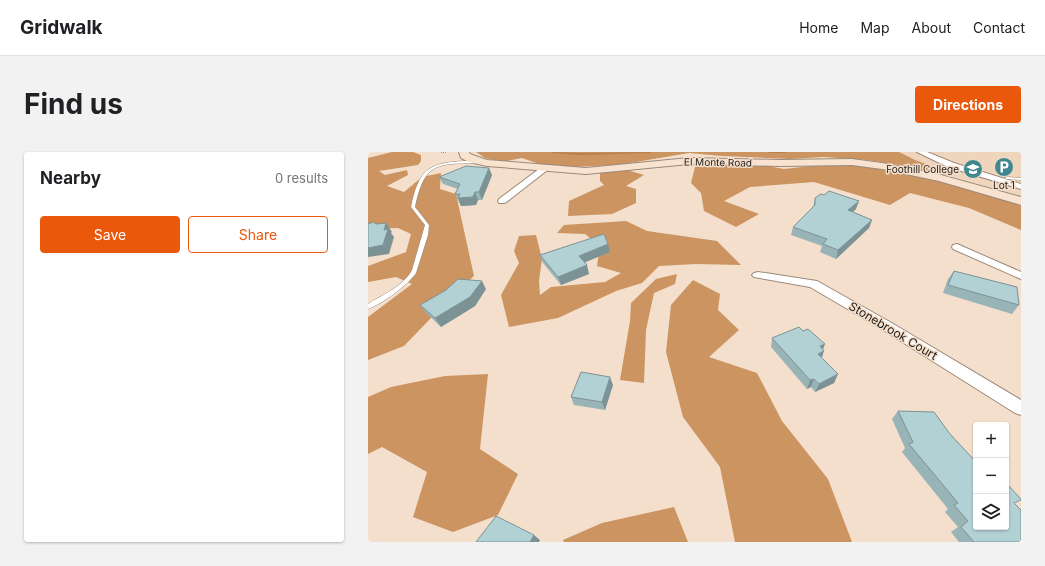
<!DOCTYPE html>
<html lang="en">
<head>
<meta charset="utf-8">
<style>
  body { margin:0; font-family:Inter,sans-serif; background:#f2f2f2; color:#202124 }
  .controls { position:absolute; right:12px; bottom:12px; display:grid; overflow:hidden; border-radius:4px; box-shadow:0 1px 3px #0004 }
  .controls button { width:36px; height:36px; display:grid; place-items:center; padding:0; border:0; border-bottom:1px solid #e0e0e0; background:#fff; color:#202124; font:20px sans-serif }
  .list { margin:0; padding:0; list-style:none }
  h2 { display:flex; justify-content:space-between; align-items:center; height:52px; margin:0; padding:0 16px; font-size:17px }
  h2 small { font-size:13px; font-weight:400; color:#757577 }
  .actions { display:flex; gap:8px; padding:12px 16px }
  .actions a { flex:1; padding:9px 0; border:1px solid #ea580c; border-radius:4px; text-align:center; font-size:14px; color:#ea580c }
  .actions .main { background:#ea580c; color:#fff }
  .icon { flex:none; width:22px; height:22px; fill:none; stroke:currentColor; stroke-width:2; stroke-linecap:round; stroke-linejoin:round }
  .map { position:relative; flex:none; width:653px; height:390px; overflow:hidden; border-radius:4px }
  header { display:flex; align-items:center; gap:24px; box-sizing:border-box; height:56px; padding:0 20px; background:#fff; border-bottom:1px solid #e0e0e0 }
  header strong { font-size:19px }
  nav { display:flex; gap:22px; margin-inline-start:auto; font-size:14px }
  .intro { display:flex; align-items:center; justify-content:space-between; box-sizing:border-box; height:96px; padding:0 24px }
  h1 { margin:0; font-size:28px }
  .button { padding:10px 18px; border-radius:4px; background:#ea580c; color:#fff; font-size:14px; font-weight:700 }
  main { display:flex; gap:24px; padding:0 24px }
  aside { flex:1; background:#fff; border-radius:4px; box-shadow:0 1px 3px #0004 }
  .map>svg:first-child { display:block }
  .built { fill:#f0d5bd }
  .forest { fill:#cb9460 }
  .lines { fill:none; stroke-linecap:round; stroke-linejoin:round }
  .stream { fill:#b6814c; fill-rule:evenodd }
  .lane-casing { stroke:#9c8979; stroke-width:1 }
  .street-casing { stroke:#9c8979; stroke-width:2 }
  .secondary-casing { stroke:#9c8979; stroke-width:2 }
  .path { stroke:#8c7e72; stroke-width:1.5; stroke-dasharray:1 1; stroke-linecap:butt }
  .lane { fill:#fff; fill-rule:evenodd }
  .street { fill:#fff; fill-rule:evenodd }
  .secondary { fill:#f7e3d0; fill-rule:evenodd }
  .wall { fill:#99b4b7 }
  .shaded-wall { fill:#7d9295 }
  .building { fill:#b2d1d5; stroke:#7d9295 }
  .labels { text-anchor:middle; stroke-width:3; stroke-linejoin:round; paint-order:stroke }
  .far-street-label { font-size:10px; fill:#221b15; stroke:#f4dfcd }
  .far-poi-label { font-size:10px; fill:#221b15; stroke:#f4dfcd; text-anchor:end }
  .street-label { font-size:12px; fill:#221b15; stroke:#f4dfcd }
</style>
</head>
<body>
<header>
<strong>Gridwalk</strong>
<nav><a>Home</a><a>Map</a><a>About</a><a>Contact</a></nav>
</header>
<div class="intro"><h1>Find us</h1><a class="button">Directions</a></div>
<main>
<aside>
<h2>Nearby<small>0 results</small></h2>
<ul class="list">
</ul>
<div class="actions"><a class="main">Save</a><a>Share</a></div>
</aside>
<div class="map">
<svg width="653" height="390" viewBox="0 0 653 390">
  <rect width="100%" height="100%" fill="#f4dfcd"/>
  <path class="built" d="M448,0h205v44l-69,-20 -56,-13z"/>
  <path class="forest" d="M24,0h21l8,3v6l-3,4 -39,6 6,4 22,-5 1,5 -21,11 17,6 18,-15 19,-4 -1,16 16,5 18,82 -16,14 -54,56 -36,14v-43l44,-33 -16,-7 -28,5v-16l38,-14 5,-18 -13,-6 -30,1v-71z
    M108,0h423l16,8 36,13 -8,2 -49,-11 -27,-4 -44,-3 -32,2 -69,-3 -33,-3 -71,12 -47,2 -32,-3 -17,-6 -20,4 -17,-4z
    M372,9l44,8 54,-6 54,5 71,17 58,21v24l-52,-22 -59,-15 -20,12 -76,-23 -64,5 -26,14 35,13 -23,13 -32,-16 -3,-18 -10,-10 5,-20z
    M256,17l20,6 -18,11 10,3v14l-24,11 -44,2 1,-15 35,-16 -4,-4v-9z
    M258,69l21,10 70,10 24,24 -45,-1 -37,2 -17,17 -26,8 -58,27 -49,9 -8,-32 18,-32 -5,-12 5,-15 17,-1 6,24 -3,22 1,14 11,-8 54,-5 16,-9 -24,-7 3,-20 -15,-12 -28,-1 7,-8z
    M309,122l-2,10 -21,9 -8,37 -2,53 -24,-3 10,-59 1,-18 25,-24z
    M325,128l27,14 -2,16 21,20 -30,27 48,16 25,48 46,58 24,63h-117l-15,-75 -37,-50 -17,-65 5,-47z
    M120,222l-8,75 38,25 -20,41 -45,17 -40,-15 14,-45 -45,-25 -14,7v-57l23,-10 54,-11z
    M306,355l14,35h-124l-1,-2 39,-17z"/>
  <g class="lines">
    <path class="stream" d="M183,0l30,1 70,-1 -1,1 -69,2 -29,-2z
      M400,0h19l-1,1h-17z"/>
    <g class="lane-casing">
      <path id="lane" d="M96,9h16l2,1 -2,1c-43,1 -55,-2 -65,44l14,18 -1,10 -12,38c-9,13 -34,31 -48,36v-5c14,-9 36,-18 44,-34l13,-45 -14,-18c8,-36 15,-44 53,-46z
        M639,25l14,1v2l-15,-1 -1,-1z"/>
    </g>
    <g class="street-casing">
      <path id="street" d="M549,0h10l27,11 67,21v5l-73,-22z
        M175,14h3l4,2 -45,35h-6l-1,-2 1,-2z
        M589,92l64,28v7l-68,-30 -1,-2 1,-2z
        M390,120l59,9 73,41 131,78v15l-6,-2 -135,-85 -70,-41 -56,-10 -2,-2 2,-2z"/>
    </g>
    <g class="secondary-casing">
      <path id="secondary" d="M91,0h10l1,2 17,6 99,8 103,-10 91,2 72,-1 30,4 59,12 80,22v8l-82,-24 -57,-12 -30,-4 -72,1 -91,-2 -103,10 -99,-8 -18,-4 -8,-4z"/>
    </g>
    <path class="path" d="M73,0h5"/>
    <use href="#lane" class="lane"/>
    <use href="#street" class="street"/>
    <use href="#secondary" class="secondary"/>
  </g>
  <path class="wall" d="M124,23l-10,25h-4l-2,5 -15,1 -6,-12 3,-5 -15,-5 -4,-7z
    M447,46l41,11 -3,3 19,8 -3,8 -33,31 -16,-7 2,-6 -31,-11 2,-8 20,-19z
    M242,100l-25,10 4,12 -28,11 -18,-22 -3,-8z
    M586,119l65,34 -7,9 -69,-21 5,-14z
    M118,137l-11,17 -34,21 -15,-14 -6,-8z
    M435,179l20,19 -1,8 16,16 -4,9 -19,9 -4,-5 -4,2 -36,-42 1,-9z
    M245,233l-8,25 -31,-5 -3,-8z
    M530,259l52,23 65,70 6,38h-62l-8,-10 7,-5 -13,-15 3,-3 -46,-57 3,-4 -13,-29z"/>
  <path class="shaded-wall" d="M121,16l3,7 -10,25 -3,-8z
    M107,40l3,8 -2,5 -15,1 -3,-8z
    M491,49l-3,8 -10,9 2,-8z
    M504,68l-3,8 -33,31 2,-9z
    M18,71l6,9 -1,1 3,4 -5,17 -21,3v-9l16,-18z
    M240,92l2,8 -29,12 -2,-8z
    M219,113l2,9 -28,11 -3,-8z
    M114,129l4,8 -11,17 -34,21 -6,-9z
    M457,192l-3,8 2,-1 -3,9 -7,3 6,-17z
    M470,222l-4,9 -19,9 4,-8z
    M242,225l3,8 -8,25 -3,-8z
    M446,227l-3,8 -4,2 3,-9z
    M166,383l6,5 -1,2h-9z"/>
  <path class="building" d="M98,14l23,2 -10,24h-4l-2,5 -15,1 2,-4h-5l5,-10 -21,-7z
    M461,39l30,10 -11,9 24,10 -34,30 -15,-6 4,-5 -34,-12 22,-22v-7l6,-4 3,1z
    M5,70l3,2 10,-1 -2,7 4,-1 -5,16 -15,3v-24z
    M236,82l4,10 -29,12 8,9 -29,12 -18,-22z
    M586,119l63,16 2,18 -71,-20z
    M90,127l24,2 -12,16 -35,21 -15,-13 26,-15z
    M431,175l4,4 5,-2 17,15 -5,2 4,5 -6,3 20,20 -19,10 -5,-5 -4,1 -38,-42z
    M213,220l29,5 -8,25 -31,-5z
    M530,259l36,1 16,22 26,28v65h30v-44l15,16v1l-7,3 7,7v32h-47l-13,-15 7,-6 -14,-16 4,-2 -49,-59 4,-2z
    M128,364l38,19 -4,7h-54z"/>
  <defs>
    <g id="parking-disc" transform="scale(1)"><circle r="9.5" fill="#40878f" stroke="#f4dfcd"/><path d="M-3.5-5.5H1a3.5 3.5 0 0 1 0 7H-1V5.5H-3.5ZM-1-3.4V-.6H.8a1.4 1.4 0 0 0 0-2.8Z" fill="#fff"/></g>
    <g id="university-disc" transform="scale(1)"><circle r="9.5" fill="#40878f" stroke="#f4dfcd"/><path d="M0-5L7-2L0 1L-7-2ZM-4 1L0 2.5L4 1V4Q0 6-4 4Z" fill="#fff"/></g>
  </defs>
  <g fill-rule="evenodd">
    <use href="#parking-disc" x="636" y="15"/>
    <use href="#university-disc" x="605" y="17"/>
  </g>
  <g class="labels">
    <g class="far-street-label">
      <text transform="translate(350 10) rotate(1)" y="4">El Monte Road</text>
    </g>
    <g class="far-poi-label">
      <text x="591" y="21">Foothill College</text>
      <text x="636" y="37" text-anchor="middle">Lot 1</text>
    </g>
    <g class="street-label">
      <text transform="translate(525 179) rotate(31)" y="4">Stonebrook Court</text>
    </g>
  </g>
</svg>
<div class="controls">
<button>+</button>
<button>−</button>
<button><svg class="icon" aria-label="layers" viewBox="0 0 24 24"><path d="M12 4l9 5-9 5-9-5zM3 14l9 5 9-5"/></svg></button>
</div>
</div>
</main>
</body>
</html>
